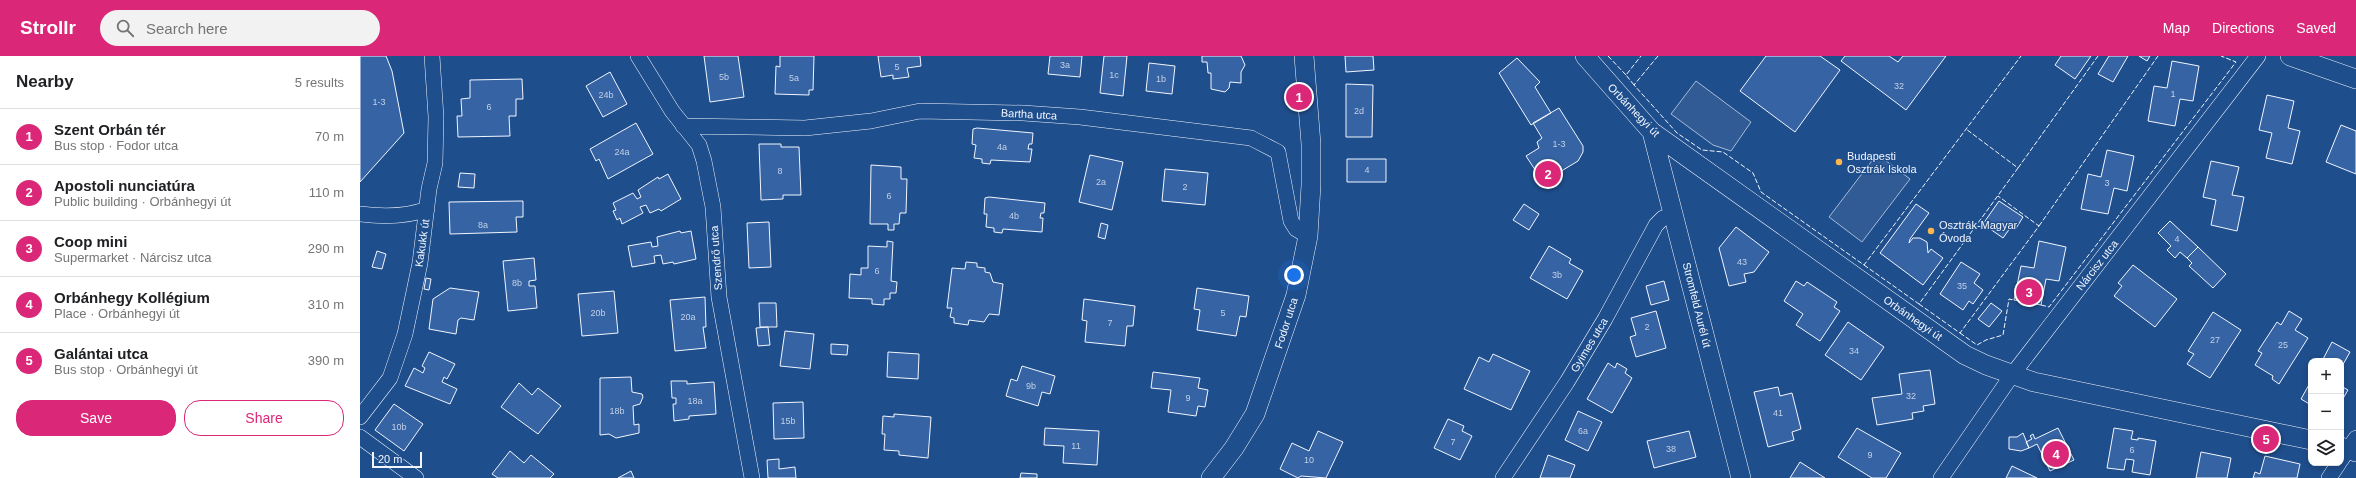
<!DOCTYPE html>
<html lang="en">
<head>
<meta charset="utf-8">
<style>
  body { margin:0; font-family:Helvetica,sans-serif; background:#f2f2f2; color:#202124 }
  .controls { position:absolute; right:12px; bottom:12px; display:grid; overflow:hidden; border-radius:8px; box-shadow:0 2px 6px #0003 }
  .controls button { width:36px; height:36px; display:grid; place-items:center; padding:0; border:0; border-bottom:1px solid #e0e0e0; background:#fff; color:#202124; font:20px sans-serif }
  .scale { position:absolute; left:12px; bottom:10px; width:50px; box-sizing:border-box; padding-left:4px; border:2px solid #f2f6ff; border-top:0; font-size:11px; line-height:14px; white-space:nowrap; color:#f2f6ff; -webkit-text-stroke:3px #1f4e8c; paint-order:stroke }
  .you { position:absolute; left:934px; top:219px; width:14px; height:14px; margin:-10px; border:3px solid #fff; border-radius:50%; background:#1a73e8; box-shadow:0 0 0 6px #1a73e833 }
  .badge { display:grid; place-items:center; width:26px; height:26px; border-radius:50%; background:#db2777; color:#fff; font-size:13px; font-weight:700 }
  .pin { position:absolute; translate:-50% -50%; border:2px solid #fff; box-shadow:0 1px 4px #0006 }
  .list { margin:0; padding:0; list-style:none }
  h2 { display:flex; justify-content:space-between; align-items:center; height:52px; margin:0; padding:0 16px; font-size:17px }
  h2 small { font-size:13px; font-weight:400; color:#757577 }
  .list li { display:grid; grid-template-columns:26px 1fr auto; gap:12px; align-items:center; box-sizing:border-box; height:56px; padding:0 16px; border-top:1px solid #e0e0e0 }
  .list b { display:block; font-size:15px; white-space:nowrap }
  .list p { margin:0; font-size:13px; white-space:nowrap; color:#757577 }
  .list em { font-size:13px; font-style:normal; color:#757577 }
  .actions { display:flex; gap:8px; padding:12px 16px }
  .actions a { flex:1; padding:9px 0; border:1px solid #db2777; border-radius:16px; text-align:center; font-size:14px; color:#db2777 }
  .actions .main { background:#db2777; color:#fff }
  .icon { flex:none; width:22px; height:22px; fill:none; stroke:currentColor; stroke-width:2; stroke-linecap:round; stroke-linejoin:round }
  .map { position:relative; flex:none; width:1996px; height:422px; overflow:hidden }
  header { display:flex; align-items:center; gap:24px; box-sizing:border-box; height:56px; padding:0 20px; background:#db2777; color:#fff }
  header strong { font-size:19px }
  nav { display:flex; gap:22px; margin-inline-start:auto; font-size:14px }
  .search { width:280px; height:36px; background:#f2f2f2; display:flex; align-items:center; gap:10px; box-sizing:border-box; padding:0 14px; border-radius:22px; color:#757577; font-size:15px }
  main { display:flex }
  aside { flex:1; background:#fff }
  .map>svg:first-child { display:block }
  .built { fill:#305b95; stroke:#a8bbd7 }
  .building { fill:#3563a3; stroke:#f2f6ff }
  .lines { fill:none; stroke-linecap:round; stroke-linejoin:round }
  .minor-casing { stroke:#f2f6ff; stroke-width:16 }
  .tertiary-casing { stroke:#f2f6ff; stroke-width:20 }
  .minor { stroke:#1f4e8c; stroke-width:15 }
  .tertiary { stroke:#1f4e8c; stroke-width:19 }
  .fence { stroke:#f2f6ff; stroke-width:1; stroke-dasharray:5 2; stroke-linecap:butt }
  .poi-dot { fill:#ffb74d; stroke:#1f4e8c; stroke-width:1.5 }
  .labels { text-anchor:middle; stroke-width:3; stroke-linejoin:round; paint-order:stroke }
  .number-label { font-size:9px; fill:#c3d1e8 }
  .street-label { font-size:11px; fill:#f2f6ff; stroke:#1f4e8c }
  .poi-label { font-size:11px; fill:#f2f6ff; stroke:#1f4e8c; text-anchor:start }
</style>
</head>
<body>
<header>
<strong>Strollr</strong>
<div class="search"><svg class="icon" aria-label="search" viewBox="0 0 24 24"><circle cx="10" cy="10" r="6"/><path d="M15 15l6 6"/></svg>Search here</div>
<nav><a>Map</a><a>Directions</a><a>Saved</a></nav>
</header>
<main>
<aside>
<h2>Nearby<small>5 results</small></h2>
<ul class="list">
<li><span class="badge">1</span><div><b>Szent Orbán tér</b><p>Bus stop · Fodor utca</p></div><em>70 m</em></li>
<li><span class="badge">2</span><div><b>Apostoli nunciatúra</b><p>Public building · Orbánhegyi út</p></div><em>110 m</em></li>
<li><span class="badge">3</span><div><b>Coop mini</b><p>Supermarket · Nárcisz utca</p></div><em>290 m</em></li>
<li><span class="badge">4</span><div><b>Orbánhegy Kollégium</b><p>Place · Orbánhegyi út</p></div><em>310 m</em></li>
<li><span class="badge">5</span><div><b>Galántai utca</b><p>Bus stop · Orbánhegyi út</p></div><em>390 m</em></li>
</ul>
<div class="actions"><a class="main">Save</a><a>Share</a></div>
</aside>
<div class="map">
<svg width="1996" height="422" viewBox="0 0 1996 422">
  <rect width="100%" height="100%" fill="#1f4e8c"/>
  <path class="built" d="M1336,25l55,41 -20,29 -18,-6 -42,-31z
    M1517,98l33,25 -48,63 -33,-25z"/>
  <path class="building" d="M0,0h26l6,15 12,62 -44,49z
    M344,0h34l6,41 -34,5z
    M420,0h34l-1,34h-4v5l-34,-1 1,-28 4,1z
    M518,0h42l1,10 -14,2 2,9 -16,2v-4l-12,2z
    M690,0h32l-2,21 -32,-3z
    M744,0h23l-4,40 -23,-3z
    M842,0h39l4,9 -4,7v11l-11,-1 -1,6 -4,4 -14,-3v-16h-3l-1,-11h-5z
    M985,0h28l1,14 -28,2z
    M1406,0h54l20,14 -45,62 -55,-41z
    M1485,0h44l9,6 5,-6h43l-40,54 -65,-49z
    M1701,0h30l-16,23 -20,-14z
    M1749,0h19l-15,26 -15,-8z
    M1779,0h11l-3,5z
    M1157,2l23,24 -5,5 16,26 -20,12 -32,-52z
    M1812,5l27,5 -6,35 -13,-2 -5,27 -27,-5 6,-35 13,2z
    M789,7l26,3 -3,28 -26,-3z
    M250,16l17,32 -24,13 -17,-31z
    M162,23l1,20h-7v17h-7l1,20 -52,1 -1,-21h5l-1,-17 9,-1v-18z
    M986,28l27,1 -1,52h-26z
    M1907,39l27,6 -6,27 12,3 -8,33 -26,-6 6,-25 -13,-3z
    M1199,52l24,38v6l-5,9 -35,21 -17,-26 13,-8 -2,-6 5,-4 -9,-15z
    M276,67l17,31 -45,25 -9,-20 -3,2 -6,-12z
    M1981,69l15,6v43l-30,-12z
    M617,72l56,5 -1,11h-3l-1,5h4l-2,13 -39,-2 -1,4 -8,-1v-4l-8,-1 2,-13 -4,-1 1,-15z
    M399,88h22v3h18l2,48h-18v4l-22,1z
    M1747,94l27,6 -7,35 -13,-3 -6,26 -27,-5 7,-35 13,3z
    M730,99l33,7 -11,48 -33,-8z
    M987,103h39v23h-39z
    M1851,105l28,6 -7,28 12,2 -7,34 -26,-6 5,-25 -13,-3z
    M511,109l30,2v12h6l-1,34h-6l-1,11h-5v6h-6v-6h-18z
    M805,113l43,4 -3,32 -43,-4z
    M100,117l15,1 -1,14 -16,-1z
    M308,118l13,25 -20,12 -2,-2 -9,4 -4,-8 -6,2 3,6 -21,11 -2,-6 -3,2 -4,-9 3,-1 -3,-7 20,-10 4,6 4,-2 -3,-7 20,-13 1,2z
    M629,141l56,6 -1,10h-3l-1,5h3l-1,14 -39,-3 -1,4 -8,-1v-4l-8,-1 1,-13h-3l1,-16z
    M163,145v16h-7l1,15 -67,2 -1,-32z
    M1639,145l24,16 -8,13 -4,-3 -8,11 -20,-14z
    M1164,148l15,10 -10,16 -16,-10z
    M1556,148l13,9 -19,26 -1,4 4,-5h7l7,4 1,11 3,-4 12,9 -20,27 -43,-32z
    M1810,165l28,26 -11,11 -7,-6 -5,6 -8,-8 4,-4 -13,-13z
    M409,166l2,45 -22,1 -2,-45z
    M741,167l7,2 -3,14 -7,-2z
    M1376,171l33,25 -15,20 -10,2 2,8 -17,4 -10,-38z
    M320,175l1,2 10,-2 5,28 -22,5 -1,-2 -10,2 -2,-9 -7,1 1,7 -23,4 -4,-21 23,-4 1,5 6,-1 -1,-9z
    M527,185l6,1 -2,39 6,1 -1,11h-6v6h-6v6l-12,-1v-5l-23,-1 1,-24 11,1v-7h7v-22l19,1z
    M1679,185l27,6 -7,34 -13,-2 -5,26 -27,-5 7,-34 13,2z
    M1189,190l22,13 -2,4 14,8 -16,28 -37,-21z
    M1838,191l28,27 -13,14 -24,-22 3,-3 -5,-5z
    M17,195l9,3 -4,15 -10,-2z
    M174,202l2,22 -7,1v5h6l2,22 -29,3 -5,-50z
    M606,206l11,1v4l8,1v4l5,1 3,9 10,2 -4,31 -10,-1 -5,8 -15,-2 -1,5 -14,-2v-5l-4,-1 2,-9h-5l5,-40 13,1z
    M1601,206l19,12 -6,9 9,7 -10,14 -4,-3 -6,9 -23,-16z
    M1773,209l44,34 -22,28 -41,-31 8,-10 -4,-3z
    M66,222l5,1 -2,11 -5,-1z
    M1304,225l5,19 -18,5 -5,-19z
    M1436,225l8,5 3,-4 30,20 -3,5 6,4 -20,30 -24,-16 7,-11 -19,-13z
    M90,232l29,4 -5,28 -13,-2 -3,2 -2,14 -27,-5 4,-30z
    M837,232l52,8 -3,21 -6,-1 -4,20 -39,-6 3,-20 -6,-1z
    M254,235l4,42 -36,3 -4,-42z
    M345,241l1,30h-3l3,21 -31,3 -5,-51z
    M724,243l51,7 -2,20h-6l-2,20 -40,-4 2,-21 -5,-1z
    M399,247h17l1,24h-17z
    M1631,247l11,8 -13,16 -11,-8z
    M1296,255l10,37 -30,9 -6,-20 6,-2 -5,-17z
    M1929,255l13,8 -7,11 13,8 -29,46 -7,-5 1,-3 -18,-11 7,-12 -4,-2 19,-29 4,3z
    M1853,256l28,18 -31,48 -23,-14 7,-10 -6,-3z
    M1488,266l36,25 -23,33 -36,-25z
    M408,271l2,18 -12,1 -2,-18z
    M425,275l29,3 -4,35 -30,-3z
    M1972,286l18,10 -9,16v-7h-19z
    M471,288l17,1 -1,10 -16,-1z
    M69,296l26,12 -8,15 -3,-2 -2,5 15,7 -7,15 -45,-18 9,-18 9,5 2,-5 -3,-2z
    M528,296l31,2 -1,25 -31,-2z
    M1133,298l37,17 -19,39 -47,-21 15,-32 10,5z
    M1248,307l7,5 2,-5 10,6 -2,4 7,5 -20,35 -25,-14z
    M662,310l33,10 -5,18 -8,-2 -4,14 -32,-10 5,-17 6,2z
    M1570,314l5,34 -12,2 1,5 -12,2 1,6 -36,6 -5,-27 30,-4 -3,-20z
    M793,316l47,6 -2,10 10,2 -3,17 -7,-1 -2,10 -28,-4 3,-22 -20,-2z
    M271,321l1,15 10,2 1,3 -3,7 -7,2 1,19 5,-1v9l-23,5 -7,-4 -9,1v-57z
    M311,325h16v3l27,-2 2,32 -27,2v3l-15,2 -1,-17h3v-6h-4z
    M1951,325v24l-10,-6z
    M159,327l13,12 6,-7 23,18 -23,28 -37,-27z
    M1981,330l7,4 -7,12z
    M1418,331l2,9 12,-3 9,36 -9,3 2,8 -26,7 -14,-55z
    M443,346l1,36 -30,1 -1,-36z
    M34,348l29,20 -19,27 -29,-21z
    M1218,355l24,11 -14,29 -23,-11z
    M534,358l37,3 -3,41 -29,-3v-4l-15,-1 1,-16h-3l1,-18 11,1z
    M1088,363l16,7 -2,5 10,5 -12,24 -26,-12z
    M685,372l54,3 -2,34 -34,-2 1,-17 -20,-1z
    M1497,372l44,25 -15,25h-14l-34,-21z
    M1698,372l16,32 -24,11 -13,-27 -8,4 -3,-6 6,-3 -2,-3 3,-2 2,5z
    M1754,372l19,3 -2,8 7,1v-2l18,3 -6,34 -18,-3 2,-12 -8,-1 -2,11 -17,-2z
    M958,375l25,11 -17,36 -25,-2 -3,2 -18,-9 12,-26 17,8z
    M1329,375l7,26 -42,11 -7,-27z
    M1663,377l6,15 -8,3 -12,-2v-12h8z
    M150,395l14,12 7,-8 23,19 -4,4h-52l-6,-4z
    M1841,396l30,6 -4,20h-31z
    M1188,399l27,10 -5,13h-30z
    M1905,400l35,8 -3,14h-44l2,-6 5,2z
    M419,403v10l16,-2 1,11h-28l-1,-18z
    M1440,406l25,16h-35z
    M1652,410l25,12h-31z
    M271,415l3,7h-16z
    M661,417l16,1v4h-17z"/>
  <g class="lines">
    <g class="minor-casing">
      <path id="minor" d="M278,0l34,55 27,34 5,16 9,46 6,90 33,181
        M323,70l122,2 66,-7 49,-10 103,2 57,4 171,21 27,14 13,69 5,8 12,7
        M0,158c23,3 46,3 67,-5
        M0,361l30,-39 15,-44 15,-71 9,-74 6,-26 1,-46 -4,-61
        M0,381l56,41
        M1981,404l15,-22
        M1143,422l64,-96 38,-63 51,-94 7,-7 11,-3
        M1581,422l71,-103 246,-319
        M1969,422l10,-15"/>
    </g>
    <g class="tertiary-casing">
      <path id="tertiary" d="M1225,0l67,76 313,223 21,10 48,17 277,58
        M1930,0l66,23
        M1292,76l89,346
        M1981,391l15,5
        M851,422l23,-30 21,-34 41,-119 12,-59 3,-51v-41l-7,-88"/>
    </g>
    <use href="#minor" class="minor"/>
    <use href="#tertiary" class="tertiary"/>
    <path class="fence" d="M1248,0l18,19
      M1298,0l-24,29 43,48 25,17 21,2 30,21 8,19 103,73 157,-209
      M1274,29l-8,-10 15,-19
      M1658,112l80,-112
      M1679,170l119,-170
      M1504,209l55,39 99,-136 -52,-39
      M1559,248l41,29 79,-107 -41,-30
      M1681,249l8,2 187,-245 -15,-6
      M1600,277l17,12 9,-5 17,-5 6,-36 5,1"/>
  </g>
  <g class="poi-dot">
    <circle cx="1479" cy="106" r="4"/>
    <circle cx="1571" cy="175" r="4"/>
  </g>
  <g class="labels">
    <g class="number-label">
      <text x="705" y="12">3a</text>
      <text x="537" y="14">5</text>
      <text x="754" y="22">1c</text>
      <text x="364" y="24">5b</text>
      <text x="434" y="25">5a</text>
      <text x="801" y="26">1b</text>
      <text x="1539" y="33">32</text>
      <text x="1813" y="41">1</text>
      <text x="246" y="42">24b</text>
      <text x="19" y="49">1-3</text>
      <text x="129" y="54">6</text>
      <text x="999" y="58">2d</text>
      <text x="1199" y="91">1-3</text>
      <text x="642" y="94">4a</text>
      <text x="262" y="99">24a</text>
      <text x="1007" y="117">4</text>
      <text x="420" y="118">8</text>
      <text x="741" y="129">2a</text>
      <text x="1747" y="130">3</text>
      <text x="825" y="134">2</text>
      <text x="529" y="143">6</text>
      <text x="654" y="163">4b</text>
      <text x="123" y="172">8a</text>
      <text x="1817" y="186">4</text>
      <text x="1382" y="209">43</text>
      <text x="517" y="218">6</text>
      <text x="1197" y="222">3b</text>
      <text x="157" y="230">8b</text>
      <text x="1602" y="233">35</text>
      <text x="238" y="260">20b</text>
      <text x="863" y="260">5</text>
      <text x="328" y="264">20a</text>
      <text x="750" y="270">7</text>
      <text x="1287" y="274">2</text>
      <text x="1855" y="287">27</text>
      <text x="1923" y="292">25</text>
      <text x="1494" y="298">34</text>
      <text x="671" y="333">9b</text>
      <text x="1551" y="343">32</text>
      <text x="828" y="345">9</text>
      <text x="335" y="348">18a</text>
      <text x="257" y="358">18b</text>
      <text x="1418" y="360">41</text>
      <text x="428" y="368">15b</text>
      <text x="39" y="374">10b</text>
      <text x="1223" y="378">6a</text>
      <text x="1093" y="389">7</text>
      <text x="716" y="393">11</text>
      <text x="1311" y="396">38</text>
      <text x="1772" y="397">6</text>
      <text x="1510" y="402">9</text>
      <text x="949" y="407">10</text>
    </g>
    <g class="street-label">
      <text transform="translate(1274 54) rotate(46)" y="4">Orbánhegyi út</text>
      <text transform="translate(669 58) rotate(3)" y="4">Bartha utca</text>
      <text transform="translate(62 187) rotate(-82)" y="4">Kakukk út</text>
      <text transform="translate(356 202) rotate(-94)" y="4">Szendrő utca</text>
      <text transform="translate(1737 209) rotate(-52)" y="4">Nárcisz utca</text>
      <text transform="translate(1337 249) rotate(76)" y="4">Stromfeld Aurél út</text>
      <text transform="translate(1553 262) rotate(35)" y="4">Orbánhegyi út</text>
      <text transform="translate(926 267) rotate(-72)" y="4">Fodor utca</text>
      <text transform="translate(1229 289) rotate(-59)" y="4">Gyimes utca</text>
    </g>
    <g class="poi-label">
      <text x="1487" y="104">Budapesti<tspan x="1487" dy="13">Osztrák Iskola</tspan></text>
      <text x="1579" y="173">Osztrák-Magyar<tspan x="1579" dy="13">Óvoda</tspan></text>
    </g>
  </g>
</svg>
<div class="controls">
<button>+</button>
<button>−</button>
<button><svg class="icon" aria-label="layers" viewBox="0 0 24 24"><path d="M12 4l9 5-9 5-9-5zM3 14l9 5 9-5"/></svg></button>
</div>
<div class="scale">20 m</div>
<div class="you"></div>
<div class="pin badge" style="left:939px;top:41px">1</div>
<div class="pin badge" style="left:1188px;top:118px">2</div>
<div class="pin badge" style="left:1669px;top:236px">3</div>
<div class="pin badge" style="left:1696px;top:398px">4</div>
<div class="pin badge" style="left:1906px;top:383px">5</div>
</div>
</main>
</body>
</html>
